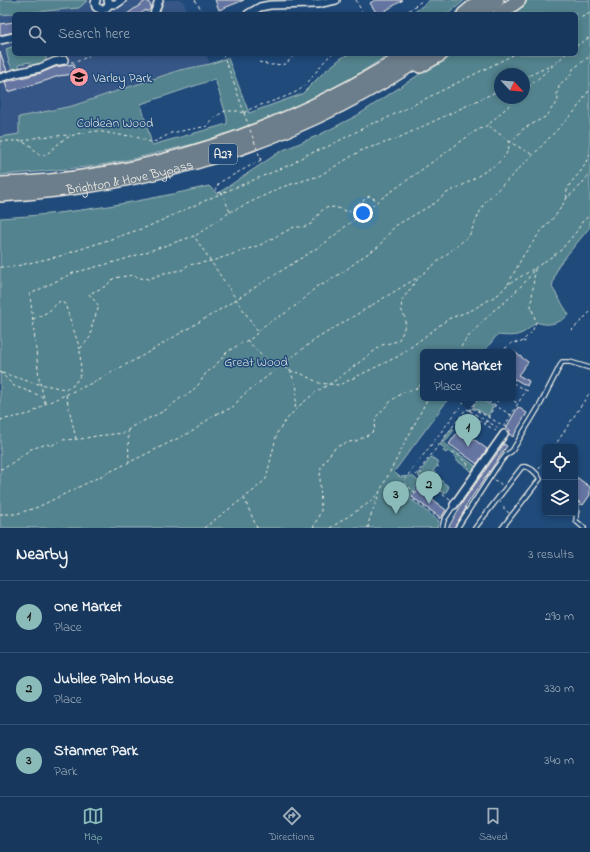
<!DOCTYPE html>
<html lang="en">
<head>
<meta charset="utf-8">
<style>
  body { margin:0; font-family:"Indie Flower",sans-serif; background:#203f62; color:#f1f3f6 }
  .controls { position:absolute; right:12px; bottom:12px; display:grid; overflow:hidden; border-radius:6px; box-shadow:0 2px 6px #0003 }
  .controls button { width:36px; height:36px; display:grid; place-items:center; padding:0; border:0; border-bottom:1px solid #365272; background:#17385c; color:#f1f3f6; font:20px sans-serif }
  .compass { position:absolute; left:494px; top:68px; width:36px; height:36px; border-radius:50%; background:#17385c; box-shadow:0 2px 6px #0003; rotate:116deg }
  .you { position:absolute; left:363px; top:213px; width:14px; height:14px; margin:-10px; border:3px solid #fff; border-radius:50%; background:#1a73e8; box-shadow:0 0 0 6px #1a73e833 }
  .badge { display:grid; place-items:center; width:26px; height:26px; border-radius:50%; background:#8bbbb9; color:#111; font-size:13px; font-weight:700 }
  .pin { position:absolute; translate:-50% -33px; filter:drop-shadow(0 1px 2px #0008) }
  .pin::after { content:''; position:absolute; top:21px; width:14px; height:12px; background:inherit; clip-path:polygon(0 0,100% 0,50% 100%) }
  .popup { position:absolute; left:420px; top:349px; width:96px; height:52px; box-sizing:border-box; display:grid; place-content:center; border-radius:6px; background:#17385c; filter:drop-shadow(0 1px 3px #0005); font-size:13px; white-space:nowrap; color:#9eacbb }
  .popup b { font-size:15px; color:#f1f3f6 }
  .popup::after { content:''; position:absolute; left:50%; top:100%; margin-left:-8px; border:8px solid transparent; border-top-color:#17385c }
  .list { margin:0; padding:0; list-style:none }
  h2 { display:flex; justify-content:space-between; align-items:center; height:52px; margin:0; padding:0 16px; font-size:17px }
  h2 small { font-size:13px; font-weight:400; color:#9eacbb }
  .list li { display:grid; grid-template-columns:26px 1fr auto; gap:12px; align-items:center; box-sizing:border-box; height:72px; padding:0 16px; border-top:1px solid #365272 }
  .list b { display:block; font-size:15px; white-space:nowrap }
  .list p { margin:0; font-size:13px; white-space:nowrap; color:#9eacbb }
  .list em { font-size:13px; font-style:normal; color:#9eacbb }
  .icon { flex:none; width:22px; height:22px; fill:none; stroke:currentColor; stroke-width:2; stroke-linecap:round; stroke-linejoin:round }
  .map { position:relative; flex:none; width:590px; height:528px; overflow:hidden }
  .search { position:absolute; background:#17385c; box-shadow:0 2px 6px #0003; left:12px; right:12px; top:12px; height:44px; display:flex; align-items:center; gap:10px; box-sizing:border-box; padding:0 14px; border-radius:6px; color:#9eacbb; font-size:15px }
  .sheet { height:268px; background:#17385c }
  nav { display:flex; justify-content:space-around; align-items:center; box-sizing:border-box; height:56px; border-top:1px solid #365272; background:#17385c; font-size:11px; color:#9eacbb }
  nav a { display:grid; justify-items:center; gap:2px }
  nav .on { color:#8bbbb9 }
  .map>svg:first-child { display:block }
  .built { fill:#345786 }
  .green { fill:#52838e; stroke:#a3babb; fill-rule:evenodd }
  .building { fill:#6574a2; stroke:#f4f1e8 }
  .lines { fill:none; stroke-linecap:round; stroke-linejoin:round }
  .lane-casing { stroke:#f4f1e8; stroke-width:6 }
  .street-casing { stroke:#f4f1e8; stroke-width:10 }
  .highway-casing { stroke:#f4f1e8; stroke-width:16 }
  .path { stroke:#f4f1e8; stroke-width:1; stroke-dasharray:3 3; stroke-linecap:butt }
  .lane { stroke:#1f4a7a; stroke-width:3.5 }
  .street { stroke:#1f4a7a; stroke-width:7 }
  .highway { stroke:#6c7d8b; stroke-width:13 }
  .path-bridge { stroke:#f4f1e8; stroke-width:1; stroke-dasharray:3 3; stroke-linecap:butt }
  .labels { text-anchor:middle; stroke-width:3; stroke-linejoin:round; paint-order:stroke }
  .shield { fill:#1f4a7a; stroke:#b4bfc7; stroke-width:1 }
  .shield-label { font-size:12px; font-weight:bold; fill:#f4f1e8 }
  .poi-label { font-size:13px; fill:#f4f1e8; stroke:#1f4a7a; text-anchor:start }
  .park-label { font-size:13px; fill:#dce0da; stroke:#1f4a7a }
  .street-label { font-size:13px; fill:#f4f1e8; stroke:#1f4a7a }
</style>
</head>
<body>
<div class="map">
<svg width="590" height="528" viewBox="0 0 590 528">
  <rect width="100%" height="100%" fill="#1f4a7a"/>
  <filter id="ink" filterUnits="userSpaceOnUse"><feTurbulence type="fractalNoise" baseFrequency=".025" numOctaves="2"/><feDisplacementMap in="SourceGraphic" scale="8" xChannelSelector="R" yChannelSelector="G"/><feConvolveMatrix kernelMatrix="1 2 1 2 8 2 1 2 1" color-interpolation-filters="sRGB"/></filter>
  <g filter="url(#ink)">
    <path class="built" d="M0,0h183l5,14h-174v40h192l4,10 -30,6 -108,36 -52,11 -1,17 -19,7z"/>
    <path class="green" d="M0,0h88l-9,8 -79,7z
      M430,0h35l-17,14h-36z
      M524,0h66v227l-32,39 -3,9 -3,12 17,28c-10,8 -20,12 -33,7 -14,14 -19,15 -39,13l-13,17h-61v46h26l-55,74 6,5 12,-1 8,6 -11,16 30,23 -2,7h-437v-310c71,-4 140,-16 209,-32l8,8 64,-43 38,-16 39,-20 92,-61h126v-40h-71zM500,74h24v24h-24z
      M14,46v8h32v9l-15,5 -1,-6 -11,2 1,6c-11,2 -12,-12 -14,-21z
      M348,54h42l-61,38 -46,22 -65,24 -86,21 -36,7 -59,6 -37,3v-38l19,-3v-17l53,-11 108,-36 30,-6 18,-6 21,55 53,-19 22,-22 16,-13zM215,79l12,39v6l-75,21 -11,-41z
      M478,398l15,8 -5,10 -15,-9z
      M452,428l2,2 -10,13 34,25 -4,5 -18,-13 1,-2 -9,-7 -2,2 -3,-2 2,-3 -5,-3z
      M431,457l8,5 -2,3 2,2 -2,-1 -4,5 5,4 -1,2 12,10 -4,7 -27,-19z"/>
    <path class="building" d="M147,0l4,6 -1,3 -3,3 -1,-2 -6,4h-13z
      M215,0h29l-25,10z
      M375,0h28l-23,14h-3l-7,-11z
      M14,22v10l-14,3v-11z
      M0,52l7,19 -7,2z
      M74,64l1,10 -17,2 -10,4 -40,12 -3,-10 36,-9 14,-6z
      M513,351l15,11 -10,13 11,6 -2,5 -12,-7 -2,2z
      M518,407l9,6 -14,24 -4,-3 1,-4 -4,-2z
      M460,429l27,20 -10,15 -28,-20z
      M504,444l3,2 -42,61 1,1 -12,20h-6l16,-28z
      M575,476l15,11v8l-7,10 -8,-5z
      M418,489l28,21 -5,8 -29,-21z"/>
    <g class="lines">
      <g class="lane-casing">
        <path id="lane" d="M575,503l2,1 -1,17 8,7
          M442,528l2,-8 10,-15
          M457,528l39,-60 10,-13 6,-4 28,-46 22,-43h8l20,6
          M475,528l47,-61c7,-2 15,6 18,12l-38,49"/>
      </g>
      <g class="street-casing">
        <path id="street" d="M96,0l-1,3 1,4 6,3 5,-3 2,-3 -1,-4
          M109,4h7l6,-4
          M154,14l5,-14
          M248,14l12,-7 10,-2 47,-1 19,-4
          M0,40l14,-3
          M0,78l16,-5 24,-5 14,-6 10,-2
          M454,505l50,-71"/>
      </g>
      <g class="highway-casing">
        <g id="highway">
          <path d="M464,14l17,-14"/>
          <path d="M481,14l16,-14"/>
          <path d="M500,14l19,-14"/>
          <path d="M420,66l21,-12"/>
          <path d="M0,184c145,-4 285,-53 407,-130"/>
          <path id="s1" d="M0,195c153,-9 299,-54 427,-141"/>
        </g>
      </g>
      <path class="path" d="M195,0l9,14
        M356,0l7,14
        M404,14l19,-14
        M576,20l14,-7
        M576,46l14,-9
        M223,54l8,21 13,37
        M71,62h5l13,-6
        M259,62l12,3 15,-1 9,-10
        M524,78l28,-13
        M524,91l42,-37
        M244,113c9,-7 19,-8 29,-12 7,-2 16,-6 23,-9 16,-9 22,-27 36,-38
        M489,126l21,16 23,13
        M0,141h21l10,5 9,10 4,-1 4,-2 16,-14 12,-5 21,-3 22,4 15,1 16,6 7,-1 14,-8 37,-7 7,-9 10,-6h13l6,2
        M22,141l16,-4 32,-2
        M261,160l-39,21 -6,6v5l6,1 70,-29 14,-9 21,-8 46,-24 8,-2 134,-67
        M567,198c-3,-13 10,-20 16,-30 2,-4 4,-9 7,-14
        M230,212l52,-25 37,-11 43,-26 32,-10 106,-50
        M0,267h12l48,-11 87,-29 75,-34 8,19 -35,24
        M508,284l15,-28 18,-25 15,-16 11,-17 12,-11 11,-13
        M33,319l15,-7 12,-11 5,3 15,45
        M571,331l19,-19
        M247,340l17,18 30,14 6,1 19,10 20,2 60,-29 49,-37 24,-9 27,-16 8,-9 28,-17
        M523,341l2,1 1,-2
        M458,352l8,-13 28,-29 11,-8 22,-22 8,-12 25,-17 17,-20 5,-9 8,-7
        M500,352c4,-4 9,-5 12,-10l8,1 12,-11 4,-10 -5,-16 4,-37
        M290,370l7,19 -2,21
        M0,372l14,14 27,10 3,3
        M2,373l32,10 31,6 9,-4 7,-11 -1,-25 11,-13 1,-11 7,-19 -10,-12 17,-8 8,-8 19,-3 7,3 9,1 15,-6 18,-3 6,-5 24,-4 48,-16 34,-18h9l8,-3 13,-16 11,-1 13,5 21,-16 9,5
        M513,383l12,7
        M66,395l10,44
        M477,398l-9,16 30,18
        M483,398l28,17
        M509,398l8,5
        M45,403l-6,-25 -9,-84 43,-21 49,-13 72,-24 64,96
        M472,408l32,18
        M470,411l30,18
        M0,420l30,-6 15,-10 47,-21 50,-27 79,-47 104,-66 46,-37 60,-43 43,-31 14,-7 29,-27
        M485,423l14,-25
        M504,427l22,-37 2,1 1,-2
        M128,430l1,32
        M554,447l36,-55
        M452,454l3,-1c5,3 7,7 12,10l2,4 -1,2
        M0,469l5,-1 26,-19 16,-5 4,2 10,-6 20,-1 15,-3 28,-3 9,-7 31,-15 18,-14 6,-2 11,-11 7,-11 8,-6 13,-15 13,-8 12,-6 13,-13 22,-13 16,-12 14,-14 7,-2 22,-14 15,-12 17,-11 17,-21 40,-23 10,-9 20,-10 32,-20 8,-8 3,-6 2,-8 4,-3 9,-10 24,-13 5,-8 4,-4 2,-4 -1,-7 3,-9 10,-8 3,-7 17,-13
        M539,469l6,-9
        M420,472l12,11 6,1
        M439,479l-1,4 3,4 -1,5
        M494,480l5,2 3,4
        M244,498l13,30
        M450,500l-34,-25 50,-66 4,1
        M500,502l4,4v3l5,4
        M0,514h16l22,-7 155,-76 20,-15 20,-9 10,-12 70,-54 107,-65 49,-40 15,-33 49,-48 42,-44 15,-22
        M440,519l-29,-21 4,-6 -10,-8v-5l62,-81
        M204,528l49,-37 13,-12 11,-46 9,-13 13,-14 17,-14 20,-12 46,-35 16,-4 5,-9 3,-12 -5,-11 1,-9 17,-23
        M313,528l8,-17 -1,-35 1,-9 5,-8 10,-12 13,-5 7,-1 14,-7 4,-4 2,-13 15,-16 12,-9 7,-1 8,-3 5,-7
        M330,528l36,-23 14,-13
        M368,528l1,-7 11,-30 48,-93"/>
      <use href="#lane" class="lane"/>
      <use href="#street" class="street"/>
      <use href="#highway" class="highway"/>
      <path class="path-bridge" d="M244,113l17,47"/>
    </g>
  </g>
  <defs>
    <g id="university-disc" transform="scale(1)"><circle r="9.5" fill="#ff9aa2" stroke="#1f4a7a"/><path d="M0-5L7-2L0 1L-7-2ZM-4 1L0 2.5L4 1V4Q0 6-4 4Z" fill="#111"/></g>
  </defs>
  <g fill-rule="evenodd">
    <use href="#university-disc" x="79" y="77"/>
  </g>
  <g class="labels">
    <rect class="shield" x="209" y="144" width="28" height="20" rx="3"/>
    <g class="shield-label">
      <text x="223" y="158">A27</text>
    </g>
    <g class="poi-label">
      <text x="93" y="82">Varley Park</text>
    </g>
    <g class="park-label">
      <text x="115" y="127">Coldean Wood</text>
      <text x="256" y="366">Great Wood</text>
    </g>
    <g class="street-label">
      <text dy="5" stroke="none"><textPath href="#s1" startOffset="131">Brighton &amp; Hove Bypass</textPath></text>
    </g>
  </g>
</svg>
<div class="controls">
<button><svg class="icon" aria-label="locate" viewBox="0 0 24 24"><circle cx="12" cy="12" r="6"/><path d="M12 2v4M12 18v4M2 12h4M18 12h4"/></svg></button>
<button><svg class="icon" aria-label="layers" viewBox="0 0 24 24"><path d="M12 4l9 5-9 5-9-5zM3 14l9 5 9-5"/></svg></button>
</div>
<svg class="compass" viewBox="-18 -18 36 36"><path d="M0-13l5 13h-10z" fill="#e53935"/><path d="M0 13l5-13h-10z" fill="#9eacbb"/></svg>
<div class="you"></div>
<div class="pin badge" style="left:468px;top:447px">1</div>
<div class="popup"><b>One Market</b>Place</div>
<div class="pin badge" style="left:429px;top:504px">2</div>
<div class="pin badge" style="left:396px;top:514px">3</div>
<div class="search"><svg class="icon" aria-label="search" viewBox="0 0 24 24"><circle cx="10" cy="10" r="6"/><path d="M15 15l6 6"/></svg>Search here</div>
</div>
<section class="sheet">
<h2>Nearby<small>3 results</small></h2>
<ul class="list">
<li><span class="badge">1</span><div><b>One Market</b><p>Place</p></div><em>290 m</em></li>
<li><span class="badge">2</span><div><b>Jubilee Palm House</b><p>Place</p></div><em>330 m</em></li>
<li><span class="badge">3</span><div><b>Stanmer Park</b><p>Park</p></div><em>340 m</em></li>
</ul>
</section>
<nav>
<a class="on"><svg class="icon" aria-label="map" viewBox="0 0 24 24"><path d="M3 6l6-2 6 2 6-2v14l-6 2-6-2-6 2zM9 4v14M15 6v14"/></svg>Map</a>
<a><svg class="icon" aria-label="directions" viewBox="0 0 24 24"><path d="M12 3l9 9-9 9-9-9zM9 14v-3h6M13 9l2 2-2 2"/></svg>Directions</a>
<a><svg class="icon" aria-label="saved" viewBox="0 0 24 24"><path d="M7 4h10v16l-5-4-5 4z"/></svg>Saved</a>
</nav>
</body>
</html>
